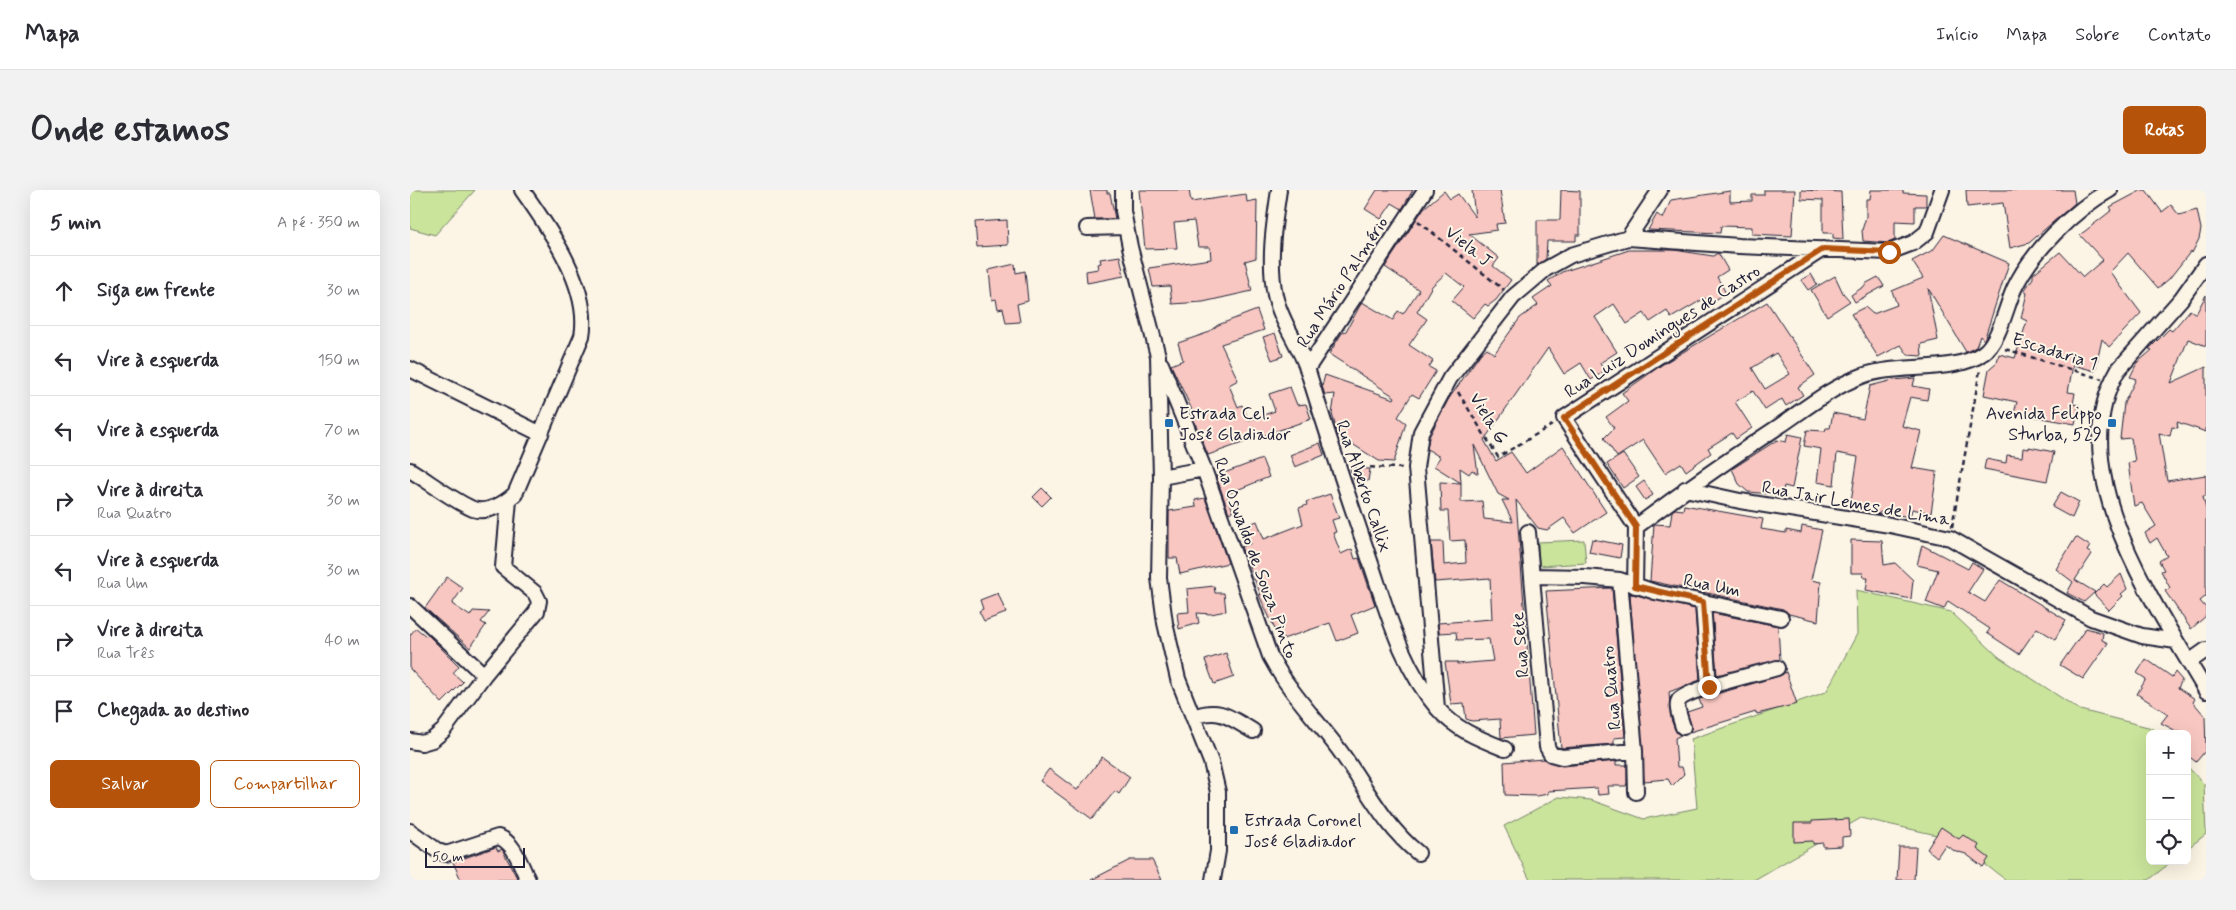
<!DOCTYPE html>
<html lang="pt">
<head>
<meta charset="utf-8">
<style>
  body { margin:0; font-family:Mynerve,sans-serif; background:#f2f2f3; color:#2b2b33 }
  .controls { position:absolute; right:15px; bottom:15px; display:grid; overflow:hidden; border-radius:8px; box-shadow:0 5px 20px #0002 }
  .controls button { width:45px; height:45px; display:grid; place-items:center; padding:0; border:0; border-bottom:1px solid #e1e1e2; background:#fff; color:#2b2b33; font:25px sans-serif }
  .scale { position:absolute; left:15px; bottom:12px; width:100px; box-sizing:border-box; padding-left:5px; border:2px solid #22223b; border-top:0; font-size:14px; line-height:18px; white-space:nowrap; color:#22223b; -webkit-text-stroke:4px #fcf5e5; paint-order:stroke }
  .stop { position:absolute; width:15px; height:15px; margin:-11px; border:4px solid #b45309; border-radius:50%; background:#fff }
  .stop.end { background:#b45309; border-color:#fff; box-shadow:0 1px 5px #0008 }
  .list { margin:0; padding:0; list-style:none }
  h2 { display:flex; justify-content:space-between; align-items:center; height:65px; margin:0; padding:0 20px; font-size:21px }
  h2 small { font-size:16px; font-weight:400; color:#7c7c81 }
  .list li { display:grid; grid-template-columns:32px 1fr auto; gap:15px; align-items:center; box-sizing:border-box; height:70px; padding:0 20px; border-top:1px solid #e1e1e2 }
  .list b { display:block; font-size:19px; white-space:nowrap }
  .list p { margin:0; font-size:16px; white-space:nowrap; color:#7c7c81 }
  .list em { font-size:16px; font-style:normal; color:#7c7c81 }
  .actions { display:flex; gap:10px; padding:15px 20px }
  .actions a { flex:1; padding:11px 0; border:1px solid #b45309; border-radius:8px; text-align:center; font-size:18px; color:#b45309 }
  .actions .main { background:#b45309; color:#fff }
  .icon { flex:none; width:28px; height:28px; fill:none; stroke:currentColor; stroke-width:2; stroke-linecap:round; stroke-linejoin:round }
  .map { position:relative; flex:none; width:1796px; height:690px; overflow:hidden; border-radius:8px }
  header { display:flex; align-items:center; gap:30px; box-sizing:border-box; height:70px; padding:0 25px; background:#fff; border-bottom:1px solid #e1e1e2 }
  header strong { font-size:24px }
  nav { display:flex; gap:28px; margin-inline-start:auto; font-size:18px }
  .intro { display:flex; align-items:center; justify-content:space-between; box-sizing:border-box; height:120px; padding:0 30px }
  h1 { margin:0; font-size:35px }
  .button { padding:12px 22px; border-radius:8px; background:#b45309; color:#fff; font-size:18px; font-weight:700 }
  main { display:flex; gap:30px; padding:0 30px }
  aside { flex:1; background:#fff; border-radius:8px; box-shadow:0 5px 20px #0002 }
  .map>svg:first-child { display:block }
  .green { fill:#cae49b; stroke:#76836b }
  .building { fill:#f8c7c1; stroke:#22223b; fill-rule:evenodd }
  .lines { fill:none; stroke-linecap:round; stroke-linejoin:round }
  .minor-casing { stroke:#22223b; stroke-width:18 }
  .path { stroke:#22223b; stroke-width:2.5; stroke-dasharray:5 4; stroke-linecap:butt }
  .minor { stroke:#fcf5e5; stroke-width:14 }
  .route { stroke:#b45309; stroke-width:6 }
  .poi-dot { fill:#1f6fb2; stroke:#fcf5e5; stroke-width:2 }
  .labels { text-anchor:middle; stroke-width:4; stroke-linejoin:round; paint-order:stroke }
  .street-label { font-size:18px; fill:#22223b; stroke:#fcf5e5 }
  .poi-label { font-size:18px; fill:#22223b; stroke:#fcf5e5; text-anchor:start }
</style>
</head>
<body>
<header>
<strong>Mapa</strong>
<nav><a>Início</a><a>Mapa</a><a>Sobre</a><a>Contato</a></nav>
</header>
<div class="intro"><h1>Onde estamos</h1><a class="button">Rotas</a></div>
<main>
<aside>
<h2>5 min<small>A pé · 350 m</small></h2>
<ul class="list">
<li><svg class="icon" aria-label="ahead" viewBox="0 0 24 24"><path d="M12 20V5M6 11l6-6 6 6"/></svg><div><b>Siga em frente</b></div><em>30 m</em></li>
<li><svg class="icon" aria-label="left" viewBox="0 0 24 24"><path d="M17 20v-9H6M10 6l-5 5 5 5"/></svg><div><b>Vire à esquerda</b></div><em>150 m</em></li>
<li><svg class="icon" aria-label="left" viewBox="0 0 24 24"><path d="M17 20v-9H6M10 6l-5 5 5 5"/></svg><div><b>Vire à esquerda</b></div><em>70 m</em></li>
<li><svg class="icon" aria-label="right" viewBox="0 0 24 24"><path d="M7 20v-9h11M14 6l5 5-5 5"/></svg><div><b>Vire à direita</b><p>Rua Quatro</p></div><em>30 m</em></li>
<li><svg class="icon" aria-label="left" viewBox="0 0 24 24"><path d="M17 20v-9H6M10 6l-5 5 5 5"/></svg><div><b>Vire à esquerda</b><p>Rua Um</p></div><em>30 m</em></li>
<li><svg class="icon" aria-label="right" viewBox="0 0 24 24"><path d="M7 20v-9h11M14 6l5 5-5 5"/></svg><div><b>Vire à direita</b><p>Rua Três</p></div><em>40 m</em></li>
<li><svg class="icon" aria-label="arrive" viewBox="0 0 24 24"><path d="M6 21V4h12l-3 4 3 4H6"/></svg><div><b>Chegada ao destino</b></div></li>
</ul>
<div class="actions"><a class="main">Salvar</a><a>Compartilhar</a></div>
</aside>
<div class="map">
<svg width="1796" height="690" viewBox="0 0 1796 690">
  <rect width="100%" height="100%" fill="#fcf5e5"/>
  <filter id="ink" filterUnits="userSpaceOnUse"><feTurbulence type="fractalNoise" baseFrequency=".02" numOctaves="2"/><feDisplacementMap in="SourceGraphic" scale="10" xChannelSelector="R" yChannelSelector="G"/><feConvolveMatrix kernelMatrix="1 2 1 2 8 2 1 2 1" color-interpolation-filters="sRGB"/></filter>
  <g filter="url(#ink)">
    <path class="green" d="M0,0h65l-40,45 -25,-7z
      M1174,350l2,23 -47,3 -1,-24z
      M1446,400l95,22 48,45 81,53 72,18 6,6h-8v127h22l-23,19h-143l-56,-42 -89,-20 -107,62h-224l-26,-54 55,-29 32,3 53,19 53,-11 -6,-69 135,-47 31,-58z
      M1777,576l17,18 2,50 -19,15z"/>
    <path class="building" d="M680,0h17v3h3l5,26h-20z
      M729,0h50l2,12 55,-8 1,8 10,-2 -1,58 -11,3 7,30 -49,11 -31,2 -2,-18 -17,1 -4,-19 62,-9 -1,-12h-12l-4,-26 -20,2 3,25 -32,1z
      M967,0h36l-11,19 -10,-6 -11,16 -16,-10z
      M1062,0h28l5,33 -9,1 1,6 -28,4 30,24 -6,8 18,14 -15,20 -8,6 -3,-2 -12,14 -21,-17 12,-14 -18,-14 -14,13 -15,26 10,7 -18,26 24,16 -4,6 7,4 -17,27 -7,-4 -14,23 8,6 -12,39 -15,-1 -41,-26 -6,-21 3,-20 -10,1 -3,-9 3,-11 69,24 1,-2 -66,-43 13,-21 4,-2 16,-29 31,18 5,-9 5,3 16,-24 -34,-23 39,-59 20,-17 6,8 8,-5 17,23z
      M1151,0l19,1v44h-4v6h-29l-1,18 -9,6v-45h23z
      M1354,0h31l-3,46 -40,-2v-7l-31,-1 -1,7 -72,-3 9,-16 6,5 8,-19 59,-9v11l22,-1v-6h12z
      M1391,0l40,2 2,47 -10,-1v-5h-10v-33l-22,-1z
      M1461,0h32v3l23,1v12h-11v16l-20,-1v19l-7,3 -25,-2 -1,-11 4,-13v-18h4z
      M1556,0h107l2,13 -46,40 -19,5 -7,-45 -36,4z
      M1732,0h4l16,22 9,-7 8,10 18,-5 4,19 -2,10 -7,14 -1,-2 -22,28 -11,9 -30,-35 -18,19 31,41 -32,34 -7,-8 -7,32 -22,-6 -5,27 7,1 -2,11 6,1 -4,19 -61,-11 3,-11 -33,-7 5,-26 8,-7 2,-8 16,4 12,-37 -6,-3 6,-25 -3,-2 9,-13v-4l27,-22 23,25 20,-17 -23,-25 32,-25 -2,-3z
      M597,30l1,25 -31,2 -2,-25z
      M1534,45l65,28 -25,77 -4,-4 -4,11 -10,5 -38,-64 10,52 -17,4 1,12 -14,-1 -7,-10 -23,12 -27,-43 14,-7 8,7 24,-9 -5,-14 31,-13 -11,-17 21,-11z
      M1219,60h45l39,6 5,-3 10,17 -11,7 9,16 -17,11 -4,-6 -34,20 -4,-7 -17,11 -6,-9 -17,11 -13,-20 -19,13 22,35 -17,11 4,8 -13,9 -10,-17 -17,11 -16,-26 -64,92 12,21 15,-9 15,21 37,-27 43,66 -31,21 -11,-15 -17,12 -9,-2 -22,-28 18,235 -33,3 -1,-19 -28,2 -6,-2 -2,-16 -13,1 -6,-42h12v2l36,-3 -4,-22 -32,1 -1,-8 -17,1 -1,-10 54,-4 -2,-41 -55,4 -4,-40h12l1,23 22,-2 -1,-23 -15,1 -2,-30h-7l-1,-29 21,1v19l21,-1 2,18 29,3 -11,-22h7l-11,-6 -24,-49 4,29 -6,-4 -3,4 -9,-6 1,15 -27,-17 6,-9 -13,-8 2,-12 19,-37 33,-47 6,-5 7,6 26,-36 18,-13 -5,-6 19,-13 -4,-5 14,-9z
      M710,66l4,20 -37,7 -1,-12 12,-2 -1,-5 4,-1 -1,-4z
      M605,74l1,9 9,-2 3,30 -11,3 3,18 -14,1 -3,-15 -5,1 -2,-10 -4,1 -3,-30z
      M1401,84l6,10 -9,6 -7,-10z
      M1425,86l8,17 7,8 -23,15 -16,-26z
      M1468,87l6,9 -29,16 -4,-7 15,-10 -1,-1z
      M1796,105v51l-18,-7 -17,44 35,-16v65l-29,-10 1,6 -6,-1 -2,9 -11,-3 8,48 39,-6v21h-3l3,14v86l-6,5 6,7v8l-15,13 -26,-38 5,-3 -9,-17 3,-1 -5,-9 8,-5 -10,-18 -7,5 -5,-10 11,-7 -14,-23 -8,3 -6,-43 7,-2 -4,-23 -11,1 4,-36 12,-24 -6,-2 7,-14 15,-13 -3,-1 20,-20 3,2 18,-21 6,4z
      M1357,112l48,73 -17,12 5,8 -17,11 -4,-7 -17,11 -12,-19 -18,11 17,26 -16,11 -4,-6 -24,15 3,5 -25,18 -5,-8 -16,10 -22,-33 -26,17 -13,-19 10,-10 -8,-11 22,-16 -6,-8 41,-29zM1366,163l14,21 -25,15 -13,-21z
      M847,120l7,20 -43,14 17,36 -9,5 9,22 4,-2 7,15 26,-9 -6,-17 21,-7 7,18 9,-1 5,15 -103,36 -17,-42 2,-1 -22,-47 12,-5 -5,-17 29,-10 11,-8z
      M865,143l8,23 -11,4 -9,-23z
      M1505,188l-2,8 16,3 -2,11 -17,-3 -8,29 19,5 -9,37 25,4 -6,41 -19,-4 -2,8 -30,-5 -1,2 -29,-7 8,-50 -21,-4 -3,32 -17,-3 4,-33 -17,-3 3,-16 18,1 1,-3h4l3,-15 30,6 7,-33 23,-6z
      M1378,244l14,3 -10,51 -8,-2 -2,9 -34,-3 -9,-8 -7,-15 45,-29 9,2z
      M910,253l4,12 -29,12 -5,-12z
      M1619,257l25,5 -7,29 -63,-12 2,-10 20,4 1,-8 15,2 1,-9 6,1z
      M1213,264l16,23 -16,11 -16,-24z
      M852,269l7,18 -42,17 6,17 -4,2 -13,-37z
      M940,278l20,1 -2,12 -14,-1z
      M1234,291l9,14 -8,5 -9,-13z
      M632,298l9,9 -9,9 -9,-9z
      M1651,302l18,10 -7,16 -20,-11z
      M920,304l9,24 -7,2 4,12 -3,1 8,21 11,-5 3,10 4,-1 16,47 -24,10 7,18 -21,8 -7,-18 -50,17 -21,-45h2l-20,-48 9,-3 -7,-17 14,-6 7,18 39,-15 -4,-16 8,-3 -1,-3z
      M795,308l23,65 -48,11 -3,-16h-8v-47l27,-4 -1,-7z
      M1274,315l79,14 -2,10 25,4v-3l15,3 1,-7 20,4 -11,50 10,2 -3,39 -29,-7 -6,-5 -133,-28 4,-57 16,1 2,-14 3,-2 8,1z
      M1666,347l14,9 -3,5 5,3 -17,26 20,12 -11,10 -17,-9 6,-11 -17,-13z
      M1182,349l30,6 -2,13 -31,-6z
      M1441,350l31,1 2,24 11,-2 18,17 -2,19 -45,-9 2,-12h-4l-1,-5h-12z
      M1512,355l46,24 4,-7 11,7 -15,23 17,10 15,-22 66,40 -11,19 -18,-11 -18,26 -32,-21 3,-4 -42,-28 -4,8 -18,-7 12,-32 -21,-5z
      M1711,384l6,15 -6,5 2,2 -14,14 -15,-16 10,-10 3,3z
      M37,387l16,11 -11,16 18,12 3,-5 16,1 -8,10 5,3 -16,23 -45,-40z
      M804,396l1,7h9l2,18 -15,3 -14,-1 2,10 -20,6 -2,-16 12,-1 -2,-23z
      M1202,398l13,149 -11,1v6l-53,4 -15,-157z
      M588,403l8,20 -22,8 -5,-10 4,-2 -3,-9z
      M1222,404l63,15 5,71 -31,12 2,27 4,11 6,5 -6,3 2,29h5l2,7 -12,12 -4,-7 -24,2 -14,-186z
      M1302,423l66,13 2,34 -63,15z
      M6,438l10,8 2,-1 31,31 -6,7 10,9 -21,21 -32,-34v-34z
      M1676,438l17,5 -1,7 6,3 -25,36 -23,-14z
      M816,463l8,24 -20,7 -9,-24z
      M1736,469l26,18 3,-5 7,8 -4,8 17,11 -2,3 12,14 1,34 -10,12 -9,-7v-21h-5l-21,-11 7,-9 -31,-20 9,-15 -9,-6z
      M1376,482l11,32 -40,10 -1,-2 -66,20 1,-7 -4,-13 15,-5 -3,-8 80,-23z
      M692,567l28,20 -11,17 -4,-3 -23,28 -52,-38 9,-12 28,21z
      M1134,569l18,7 54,-5v4h11v18l-1,3h-18l1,8 -11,1 -1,-7 -49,3v3l-11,2 -32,-1 -1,-33z
      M1439,629l1,17 -8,1v9l-19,1v-4l-10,1v-3l-19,1v-19h18v-2z
      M1531,637l18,12 4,-4 16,10 -2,4 12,9 -6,9 -17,-13 -7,-2 -1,1 -13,-8 -8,12 -10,-8z
      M86,657l2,4 4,-2 16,31h-57l-8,-18z
      M1489,657h17l-2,33h-17z
      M720,670h22l10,20h-71z"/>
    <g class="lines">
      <g class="minor-casing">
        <path id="minor" d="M713,0v21l7,36 28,109 3,121 -2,101 6,45 13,56 33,83 7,30v59l-5,29
          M869,0c-5,34 -11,70 -4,105 6,28 25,50 33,76 19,63 40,125 61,187 18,52 32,108 69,151 18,21 42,30 67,40
          M677,38l39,-1
          M1218,48l32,-48
          M1796,74l-25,35 -63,71c-58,100 38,235 88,321
          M751,174l43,105 66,187c18,34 44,61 67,91 27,36 46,78 81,106
          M0,179l131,65
          M897,179l118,-179
          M0,280c18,11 44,31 63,39 15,5 32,-6 42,-15l67,-158c9,-48 -33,-108 -60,-146
          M751,287l43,-8
          M1275,299l55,12 150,24 60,13 141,80 51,18 34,5
          M1226,337c47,-36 95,-69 145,-102 25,-17 51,-38 81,-49 34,-13 93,-2 121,-23 16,-11 23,-46 31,-64 17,-37 60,-79 96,-99
          M1226,337l-72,-109 259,-169
          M1118,342l19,215 4,7 11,3 73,-6
          M1123,386l52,1 35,3 35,12 126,26
          M1210,390l15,171 1,41
          M1225,396l1,-59
          M1293,413l6,84
          M0,416l74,69
          M1779,472l17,-12
          M1027,518l-21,-240 5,-36 29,-54 63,-81 33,-28 25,-14 57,-17 111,8 150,6 24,-9 14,-11 15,-42
          M783,527c27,-10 36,0 60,14
          M1273,537c-2,-7 -8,-21 -4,-27 9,-11 82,-27 98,-32
          M0,551l12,2 10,-3 11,-9 41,-56 53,-64 2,-10 -4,-8 -32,-26 6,-67
          M0,641l28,20 8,3 52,-17c16,4 23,29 30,43"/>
      </g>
      <path class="path" d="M1008,31l86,69
        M1595,159l97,30
        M1048,202l40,65 54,-32
        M942,277l52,1
        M1542,337l28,-157"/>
      <use href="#minor" class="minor"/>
    </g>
  </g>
  <g class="lines" filter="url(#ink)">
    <path class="route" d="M1299,497l-6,-85 -68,-16 1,-59 -72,-109 259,-169 66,3"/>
  </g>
  <g class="poi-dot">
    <rect x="754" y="228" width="10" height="10" rx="2.5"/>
    <rect x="1697" y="228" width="10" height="10" rx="2.5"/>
    <rect x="819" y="635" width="10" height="10" rx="2.5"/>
  </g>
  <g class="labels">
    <g class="street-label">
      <text transform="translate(1059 56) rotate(39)" y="6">Viela J</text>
      <text transform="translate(932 92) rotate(-57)" y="6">Rua Mário Palmério</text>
      <text transform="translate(1252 141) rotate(-33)" y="6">Rua Luiz Domingues de Castro</text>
      <text transform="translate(1645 161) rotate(17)" y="6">Escadaria 1</text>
      <text transform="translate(1079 228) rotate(59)" y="6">Viela G</text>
      <text transform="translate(954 296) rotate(71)" y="6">Rua Alberto Callix</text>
      <text transform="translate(1446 313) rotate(10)" y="6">Rua Jair Lemes de Lima</text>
      <text transform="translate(846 368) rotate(70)" y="6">Rua Oswaldo de Souza Pinto</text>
      <text transform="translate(1302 395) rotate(12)" y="6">Rua Um</text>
      <text transform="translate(1110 455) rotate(-95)" y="6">Rua Sete</text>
      <text transform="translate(1201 498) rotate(-95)" y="6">Rua Quatro</text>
    </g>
    <g class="poi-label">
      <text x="769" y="229">Estrada Cel.<tspan x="769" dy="21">José Gladiador</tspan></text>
      <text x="1692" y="229" text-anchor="end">Avenida Felippo<tspan x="1692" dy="21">Sturba, 529</tspan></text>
      <text x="834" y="636">Estrada Coronel<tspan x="834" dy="21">José Gladiador</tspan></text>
    </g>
  </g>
</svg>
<div class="controls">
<button>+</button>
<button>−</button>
<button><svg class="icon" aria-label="locate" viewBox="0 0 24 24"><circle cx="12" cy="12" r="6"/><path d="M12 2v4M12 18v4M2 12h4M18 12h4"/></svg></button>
</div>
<div class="scale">50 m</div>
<div class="stop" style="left:1479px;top:62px"></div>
<div class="stop end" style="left:1299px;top:497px"></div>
</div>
</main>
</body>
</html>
